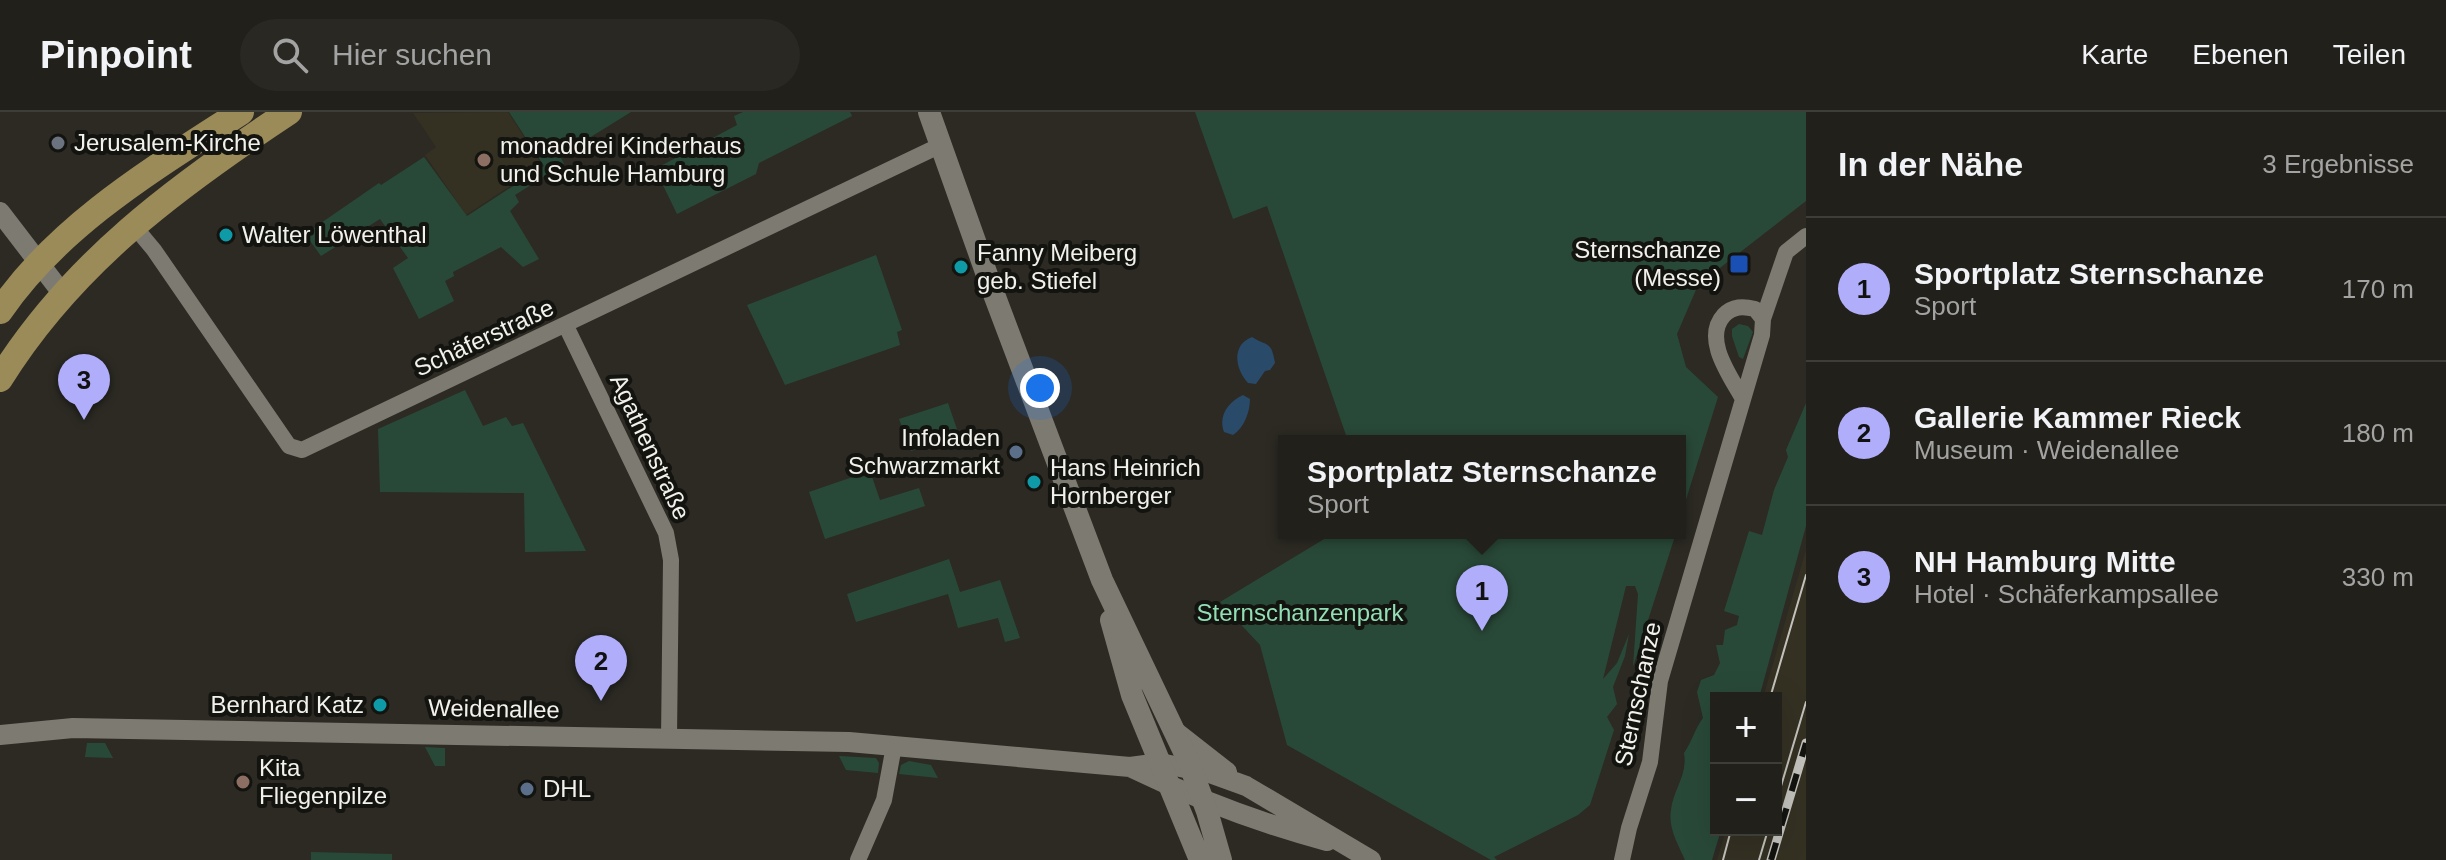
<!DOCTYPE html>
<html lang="de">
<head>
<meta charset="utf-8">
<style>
  body { margin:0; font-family:Arial,sans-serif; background:#292823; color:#f1f3f6 }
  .controls { position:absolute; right:24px; bottom:24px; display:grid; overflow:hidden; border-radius:0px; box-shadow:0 8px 32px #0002 }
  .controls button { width:72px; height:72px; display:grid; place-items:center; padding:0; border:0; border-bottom:2px solid #3e3e39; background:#21201a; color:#f1f3f6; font:40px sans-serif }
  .you { position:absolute; left:1040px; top:276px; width:28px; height:28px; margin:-20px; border:6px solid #fff; border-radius:50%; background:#1a73e8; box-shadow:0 0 0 12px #1a73e833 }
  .badge { display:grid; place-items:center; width:52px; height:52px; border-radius:50%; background:#b0aefa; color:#111; font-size:26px; font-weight:700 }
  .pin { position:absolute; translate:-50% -66px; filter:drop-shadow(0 2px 4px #0008) }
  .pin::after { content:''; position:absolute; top:42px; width:28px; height:24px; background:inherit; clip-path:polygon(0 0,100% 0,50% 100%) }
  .popup { position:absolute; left:1278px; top:323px; width:408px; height:104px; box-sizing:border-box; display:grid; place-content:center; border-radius:0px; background:#21201a; filter:drop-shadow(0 2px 6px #0005); font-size:26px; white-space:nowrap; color:#a2a3a2 }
  .popup b { font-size:30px; color:#f1f3f6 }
  .popup::after { content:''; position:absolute; left:50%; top:100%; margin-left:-16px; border:16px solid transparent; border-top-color:#21201a }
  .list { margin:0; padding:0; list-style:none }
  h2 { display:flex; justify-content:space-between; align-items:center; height:104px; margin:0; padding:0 32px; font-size:34px }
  h2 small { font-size:26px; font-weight:400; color:#a2a3a2 }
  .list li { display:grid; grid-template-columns:52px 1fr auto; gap:24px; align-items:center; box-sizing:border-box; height:144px; padding:0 32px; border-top:2px solid #3e3e39 }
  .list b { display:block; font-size:30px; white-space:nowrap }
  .list p { margin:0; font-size:26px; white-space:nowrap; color:#a2a3a2 }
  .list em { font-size:26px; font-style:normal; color:#a2a3a2 }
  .icon { flex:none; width:44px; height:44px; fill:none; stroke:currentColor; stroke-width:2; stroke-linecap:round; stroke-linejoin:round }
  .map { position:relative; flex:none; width:1806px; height:748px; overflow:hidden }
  header { display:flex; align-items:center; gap:48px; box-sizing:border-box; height:112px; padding:0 40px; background:#21201a; border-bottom:2px solid #3e3e39 }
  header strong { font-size:38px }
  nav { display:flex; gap:44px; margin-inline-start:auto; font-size:28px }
  .search { width:560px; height:72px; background:#292823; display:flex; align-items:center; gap:20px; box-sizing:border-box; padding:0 28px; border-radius:44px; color:#a2a3a2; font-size:30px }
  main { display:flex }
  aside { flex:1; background:#21201a }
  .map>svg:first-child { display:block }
  .built { fill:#343123 }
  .green { fill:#294938 }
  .water { fill:#294a69 }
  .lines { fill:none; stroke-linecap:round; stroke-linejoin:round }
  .minor { stroke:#7c7a71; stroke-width:16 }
  .tertiary { stroke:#7c7a71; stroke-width:20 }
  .secondary { stroke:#7c7a71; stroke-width:22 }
  .primary { stroke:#9b8b59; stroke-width:26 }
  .tram { stroke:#c2c1bc; stroke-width:2 }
  .rail-casing { stroke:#c2c1bc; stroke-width:9 }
  .rail { stroke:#13130f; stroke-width:6; stroke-dasharray:18; stroke-linecap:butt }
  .worship-dot { fill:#6b7280; stroke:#13130f; stroke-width:3 }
  .education-dot { fill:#8d6e63; stroke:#13130f; stroke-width:3 }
  .culture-dot { fill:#0f9aa8; stroke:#13130f; stroke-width:3 }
  .transit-dot { fill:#1a4fb4; stroke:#13130f; stroke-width:3 }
  .service-dot { fill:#5c6f8a; stroke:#13130f; stroke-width:3 }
  .labels { text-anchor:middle; stroke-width:8; stroke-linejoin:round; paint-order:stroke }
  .poi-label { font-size:24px; fill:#f2f1ec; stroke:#13130f; text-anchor:start }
  .street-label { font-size:24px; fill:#f2f1ec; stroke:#13130f }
  .park-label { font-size:24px; fill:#93dfb5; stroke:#13130f }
</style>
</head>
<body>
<header>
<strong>Pinpoint</strong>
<div class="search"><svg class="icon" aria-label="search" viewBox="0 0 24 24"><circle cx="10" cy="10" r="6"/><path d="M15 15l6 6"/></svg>Hier suchen</div>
<nav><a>Karte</a><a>Ebenen</a><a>Teilen</a></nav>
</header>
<main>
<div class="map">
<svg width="1806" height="748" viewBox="0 0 1806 748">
  <rect width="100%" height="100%" fill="#2c2a23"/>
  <path class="built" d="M508,0l34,53 -76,50 -41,-60 11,-8 -23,-34z
    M1806,438v310h-89l9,-30h50v-132h-13z"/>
  <path class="green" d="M509,0h122l-71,44 4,8 -49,31 4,7 -9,9 29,48 -16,8 -22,-20 -48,25 1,4 -9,5 9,20 -35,18 -26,-51 15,-10 -28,-39 -59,37 -16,-22 74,-51 2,2 43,-28 43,59 77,-50z
    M743,0h107l2,4 -93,47 -3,11 -79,40 -22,-45 82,-44 -3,-9z
    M1195,0h611v89l-108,84 -21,49 9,33 32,30 -38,122v-78h-332l-81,-235 -34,13z
    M876,143l26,75 -5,2 3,13 -115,40 -38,-80z
    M1739,212l9,2 5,6 -10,27 -4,-2 -7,-21v-7z
    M465,278l18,36 23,-9 6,9 11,-3 63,128 -61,1 -1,-59 -144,-1 -2,-63z
    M948,291l11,32 -48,16 -12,-32z
    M1806,291v123l-47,172h-43v132h5l-9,30h-27c-7,-16 -17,-32 -14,-50 2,-20 17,-35 13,-57 8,-11 10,-23 19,-35l-6,-26 4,-12 13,-5 6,-12 -4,-18h7l2,-15 12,-5 2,-9 -15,-5 25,-80 13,4 12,-45 14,-33 -2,-7z
    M870,359l10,29 39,-12 6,18 -100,33 -16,-47z
    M1334,421h342l-43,134 5,-73 -3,-8h-9l-23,93 14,-16 12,-29 -4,22 -12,31 4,17 -10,13 7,13 -24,75 -12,10 -84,42 3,3h-6l-204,-115 -27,-100 -40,-43z
    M949,447l11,33 40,-12 20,58 -15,4 -7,-24 -40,10 -10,-34 -92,28 -9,-28z
    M87,631h18l8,15 -28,-1z
    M425,635l20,1v18h-10z
    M839,644l37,2 3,5 -1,10 -32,-3z
    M909,649l22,4 7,13 -39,-4 2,-9z
    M311,740l81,2v6h-81z"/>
  <path class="water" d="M1252,225c16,10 19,3 23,26l-5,7 -5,1 -9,13 -8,-1c-13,-14 -17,-38 4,-46z
    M1243,283l7,4c0,13 -6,29 -17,36l-9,-3c-6,-16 4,-30 19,-37z"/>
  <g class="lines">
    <path class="minor" d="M134,114l20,24 135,196 13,4 639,-305
      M566,214l100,207 5,27 -2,178
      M1743,287c-12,-22 -41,-60 -19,-84 9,-9 19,-9 31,-6l8,10
      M858,748l26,-60 10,-54
      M1622,748l7,-32 21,-66 10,-81 102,-346 1,-16 23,-67 20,-16"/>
    <path class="tertiary" d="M0,100l62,81
      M1177,621l50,39
      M0,623l73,-7 776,14 281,25 30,-4 50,10 36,13 125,74
      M1130,655c64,31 129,56 197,74"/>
    <path class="secondary" d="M929,0l63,177 110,291 85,178 20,53 14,49
      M1111,508l21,75 68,165"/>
    <path class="primary" d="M0,199c60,-87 153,-142 241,-199
      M0,267c72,-116 177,-193 289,-267"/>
    <path class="tram" d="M1770,586l36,-123
      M1776,691l30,-101
      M1723,748l8,-30
      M1759,748l9,-30"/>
    <g class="rail-casing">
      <path id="rail" d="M1771,748l35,-117"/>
    </g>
    <use href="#rail" class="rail"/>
  </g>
  <circle class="worship-dot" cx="58" cy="31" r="8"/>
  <g class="education-dot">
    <circle cx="484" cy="48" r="8"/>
    <circle cx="243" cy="670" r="8"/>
  </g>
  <g class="culture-dot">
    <circle cx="226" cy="123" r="8"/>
    <circle cx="961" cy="155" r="8"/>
    <circle cx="1034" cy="370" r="8"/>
    <circle cx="380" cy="593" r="8"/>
  </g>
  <rect class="transit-dot" x="1729" y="142" width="20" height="20" rx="4"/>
  <g class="service-dot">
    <circle cx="1016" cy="340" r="8"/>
    <circle cx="527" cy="677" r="8"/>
  </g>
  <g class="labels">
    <g class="poi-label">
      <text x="74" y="39">Jerusalem-Kirche</text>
      <text x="500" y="42">monaddrei Kinderhaus<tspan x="500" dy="28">und Schule Hamburg</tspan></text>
      <text x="242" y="131">Walter Löwenthal</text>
      <text x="1721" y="146" text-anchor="end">Sternschanze<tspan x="1721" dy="28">(Messe)</tspan></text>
      <text x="977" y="149">Fanny Meiberg<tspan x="977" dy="28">geb. Stiefel</tspan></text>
      <text x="1000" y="334" text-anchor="end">Infoladen<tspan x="1000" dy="28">Schwarzmarkt</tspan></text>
      <text x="1050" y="364">Hans Heinrich<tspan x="1050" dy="28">Hornberger</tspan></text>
      <text x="364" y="601" text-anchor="end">Bernhard Katz</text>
      <text x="259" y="664">Kita<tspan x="259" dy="28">Fliegenpilze</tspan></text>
      <text x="543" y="685">DHL</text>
    </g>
    <g class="street-label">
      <text transform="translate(484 226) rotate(-25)" y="8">Schäferstraße</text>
      <text transform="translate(650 335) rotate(65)" y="8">Agathenstraße</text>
      <text transform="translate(1638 582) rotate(-78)" y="8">Sternschanze</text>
      <text transform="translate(494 597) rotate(1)" y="8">Weidenallee</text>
    </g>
    <g class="park-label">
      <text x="1300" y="509">Sternschanzenpark</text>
    </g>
  </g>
</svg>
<div class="controls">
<button>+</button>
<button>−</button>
</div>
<div class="you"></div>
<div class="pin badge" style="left:1482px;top:519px">1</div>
<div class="popup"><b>Sportplatz Sternschanze</b>Sport</div>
<div class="pin badge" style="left:601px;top:589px">2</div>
<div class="pin badge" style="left:84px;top:308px">3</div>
</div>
<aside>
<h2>In der Nähe<small>3 Ergebnisse</small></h2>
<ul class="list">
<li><span class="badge">1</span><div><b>Sportplatz Sternschanze</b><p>Sport</p></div><em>170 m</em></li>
<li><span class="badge">2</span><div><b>Gallerie Kammer Rieck</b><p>Museum · Weidenallee</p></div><em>180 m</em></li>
<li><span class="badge">3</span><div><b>NH Hamburg Mitte</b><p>Hotel · Schäferkampsallee</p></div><em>330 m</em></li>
</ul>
</aside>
</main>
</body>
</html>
